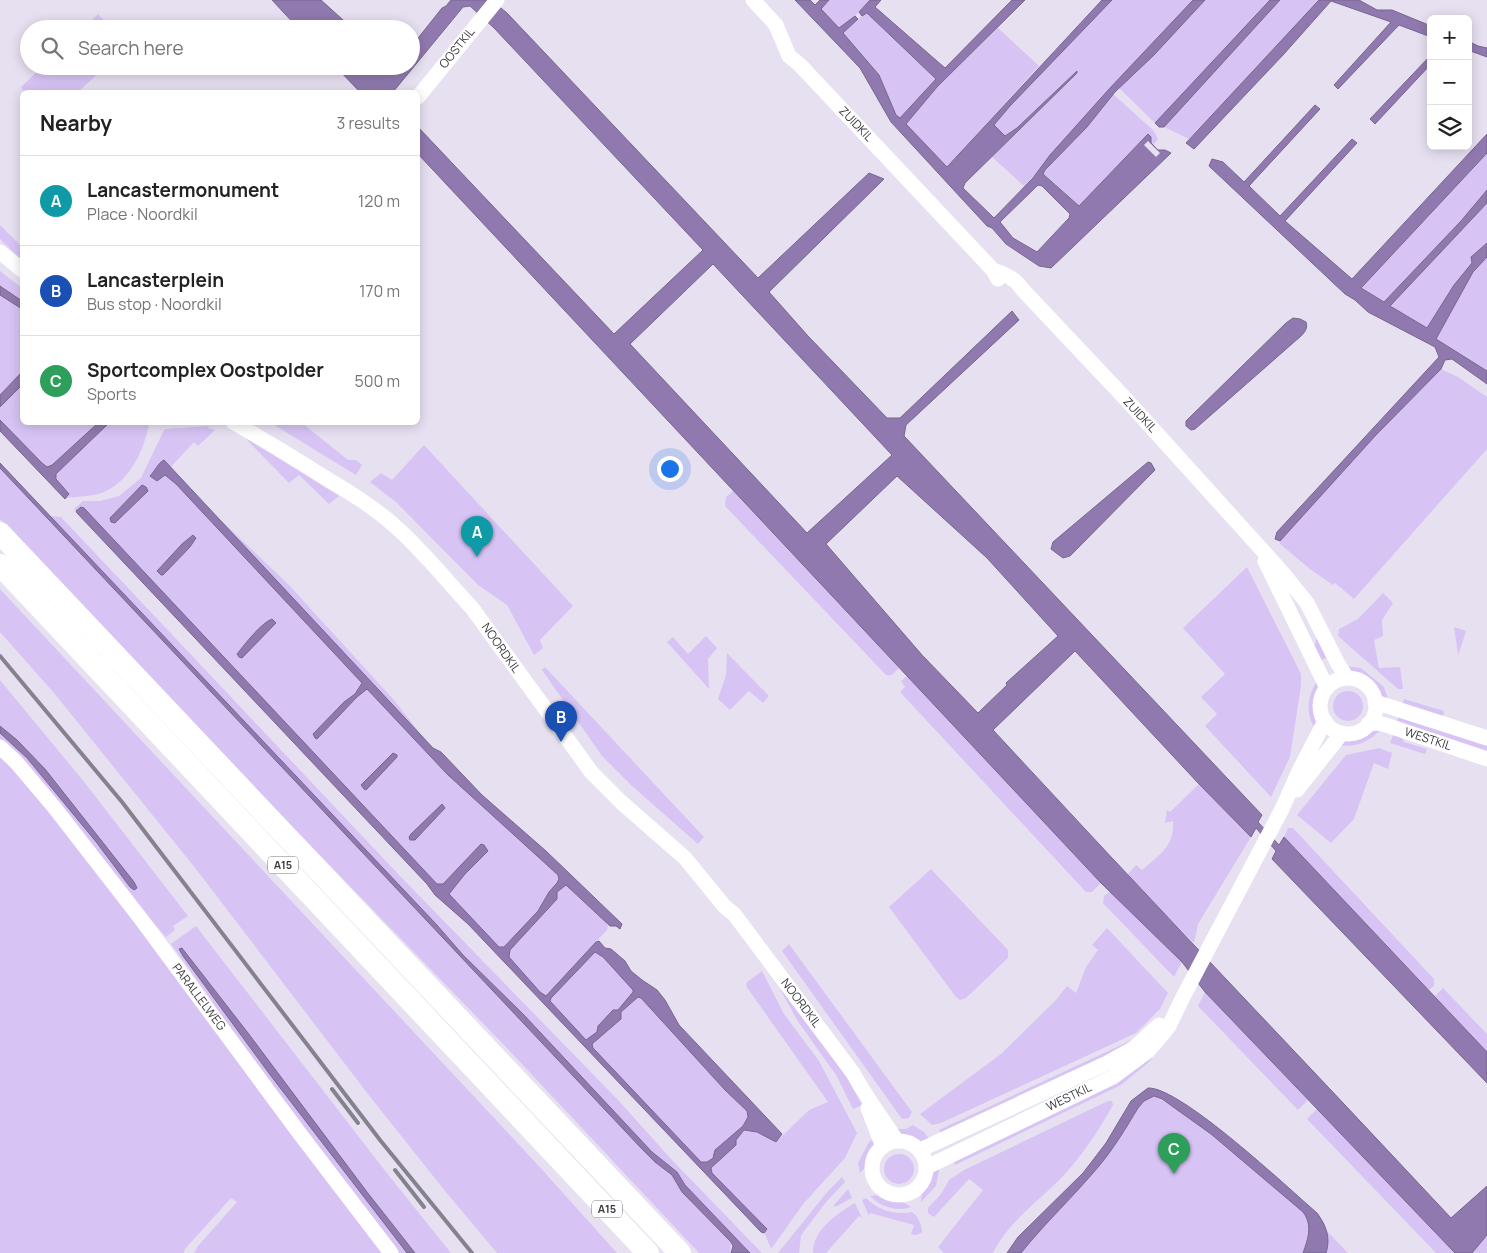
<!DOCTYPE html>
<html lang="en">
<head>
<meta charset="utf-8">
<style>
  body { margin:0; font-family:Manrope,sans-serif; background:#f6f6f6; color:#222 }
  .controls { position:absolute; right:15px; top:15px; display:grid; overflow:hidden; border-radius:8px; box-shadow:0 2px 12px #0003 }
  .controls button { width:45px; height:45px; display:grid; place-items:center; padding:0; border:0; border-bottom:1px solid #e0e0e0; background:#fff; color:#222; font:25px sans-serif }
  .you { position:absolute; left:669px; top:468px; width:18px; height:18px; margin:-12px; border:4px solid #fff; border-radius:50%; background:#1a73e8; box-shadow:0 0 0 8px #1a73e833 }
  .badge { display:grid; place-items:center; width:32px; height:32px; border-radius:50%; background:#9158d0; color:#fff; font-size:16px; font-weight:700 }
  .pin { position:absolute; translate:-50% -41px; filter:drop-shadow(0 1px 2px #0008) }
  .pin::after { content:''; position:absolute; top:26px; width:18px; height:15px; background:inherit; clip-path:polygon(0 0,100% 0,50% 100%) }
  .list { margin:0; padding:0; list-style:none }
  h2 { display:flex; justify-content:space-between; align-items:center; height:65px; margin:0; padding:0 20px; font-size:21px }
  h2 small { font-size:16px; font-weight:400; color:#767676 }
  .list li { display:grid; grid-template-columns:32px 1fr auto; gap:15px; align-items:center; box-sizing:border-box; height:90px; padding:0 20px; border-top:1px solid #e0e0e0 }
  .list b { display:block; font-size:19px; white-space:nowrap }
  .list p { margin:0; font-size:16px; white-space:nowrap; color:#767676 }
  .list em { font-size:16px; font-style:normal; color:#767676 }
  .icon { flex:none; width:28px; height:28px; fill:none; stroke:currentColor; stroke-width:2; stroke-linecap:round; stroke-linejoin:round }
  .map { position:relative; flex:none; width:1487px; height:1253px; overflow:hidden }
  .search { position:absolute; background:#fff; box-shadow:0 2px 12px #0003; left:20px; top:20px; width:400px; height:55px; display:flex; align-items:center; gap:12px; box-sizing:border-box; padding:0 18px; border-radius:28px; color:#767676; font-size:19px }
  .panel { position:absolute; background:#fff; box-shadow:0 2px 12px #0003; left:20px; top:90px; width:400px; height:335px; border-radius:8px }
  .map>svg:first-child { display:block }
  .green { fill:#d7c4f5 }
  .water { fill:#9079af; stroke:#77668e; fill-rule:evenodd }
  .pier { fill:#e7e0f1 }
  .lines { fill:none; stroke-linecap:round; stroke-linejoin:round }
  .tertiary { stroke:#fff; stroke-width:15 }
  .motorway { stroke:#fff; stroke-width:22 }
  .rail { stroke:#86828d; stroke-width:4 }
  .labels { text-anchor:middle; stroke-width:4; stroke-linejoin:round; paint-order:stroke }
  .shield { fill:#fff; stroke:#76757a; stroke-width:1 }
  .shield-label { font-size:11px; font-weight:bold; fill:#3c3a41 }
  .street-label { font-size:12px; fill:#3c3a41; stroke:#fff }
</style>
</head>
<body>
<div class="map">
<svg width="1487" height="1253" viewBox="0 0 1487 1253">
  <rect width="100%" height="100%" fill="#e7e0f1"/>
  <path class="green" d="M829,0h41l-16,17 -15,11 -18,-19z
    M1112,0h81l-83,88 -71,83 -15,15 -32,-29 85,-84v-2l-60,57 -12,8 -11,-10 16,-20z
    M1205,0h65l-115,123 -36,-35 35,-33z
    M1280,0h39l-130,139 -25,-12z
    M867,13l69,66 -36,39 -4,-3 -17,-40 -36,-42 19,-17z
    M98,14l14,15c-8,0 -14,-3 -20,-9z
    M998,28l41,38 -92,101 -41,-43 31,-37z
    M43,66h63l-28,26h-53l-4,-5z
    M1113,94l41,37 4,8 -5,7 -6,-11 -68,71 -36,-33z
    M1487,153v37l-26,31 -77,81 -23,-14z
    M1487,203v40l-16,14 1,6 -18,22 -27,43 -37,-22z
    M0,225l22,22v13l-22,-21z
    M1487,257v114l-51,-32 37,-67z
    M0,271l22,17v13l-22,-15z
    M0,295l22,14v63l-22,23z
    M1441,369l17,8 29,20v52l-133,150 -19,-16 -2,2 -23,-16 -30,-25v-3l96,-106z
    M22,385v37l76,1 -48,43 -5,1 -3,-4 -42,-43v-13z
    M109,423h39l1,1c-5,26 -18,55 -43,67 -11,6 -28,5 -39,7l2,-2c-4,-7 -13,-14 -13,-22z
    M271,423h31l46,37h8l6,5 -6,10z
    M209,426l-1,2 7,2 -17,16 -4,-4 -26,28 120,114 106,116 47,60 164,160 3,6 -1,4 -62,67 -44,-44 -326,-342 -101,-102 9,-8h17l19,-5 22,-18 23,-48 2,-1z
    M246,439l5,2 88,55 -10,8 -30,-29 -10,8z
    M424,445l149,161 -33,34 3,8 -9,7 -27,-50 -29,-20 -81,-82 -27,-21 11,-9 11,7z
    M0,468l641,680 14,14 17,13 10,17 49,50 -1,11h-31l-193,-206 -297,-306 -209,-222z
    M733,491l166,177c-4,4 -7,9 -13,7l-161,-169 1,-9z
    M50,516l11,1 339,359 219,225 52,58 91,94h-12l-65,-68 -8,-13 -25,-20 -128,-137 -61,-60z
    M1247,567l54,107v12l-11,71 -19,40 -66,-71 12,-12 -16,-17 24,-23 -42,-46z
    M0,589l537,575 80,89h-120l-52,-62 -74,-93 -175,-229 -142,-176 -54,-61z
    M1383,593l10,10 -11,17 1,16 -9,4 5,28 21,-1 3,22h-5l-60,-53 1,-7 19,-10z
    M1454,627l12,4 -8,25v-1z
    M706,636l11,12 -9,11 1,30 -42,-47 6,-5 15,17z
    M1317,636l12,20 -11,6 -4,-13z
    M727,653l42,43 -6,7 -14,-12 -19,19 -12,-11 8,-24z
    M1343,666l18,2 23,19 4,12 -8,-1c-12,-22 -20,-17 -37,-32z
    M545,667l159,170 -6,7 -66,-58 -30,-30 -60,-86z
    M908,675l193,208 -9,9h-6l-186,-200 5,-5 -4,-6z
    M0,680l85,103 103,133 -15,10 2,4 -9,7 -14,-16 -7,-5 -145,-175z
    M1317,681l4,7 -5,15 2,18 -2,9c-11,-16 -9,-33 1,-49z
    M1333 706a15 15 0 1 1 30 0a15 15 0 1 1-30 0Z
    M1404,699l40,12 -1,5 -21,-6 -21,-1z
    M1399,714l88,28v13l-91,-30z
    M1381,729c-13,14 -26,19 -44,16 7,-5 11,-6 19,-8 10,-3 14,-7 25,-8z
    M1394,733l6,2 4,7 23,7 -2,5 -35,-11z
    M1379,748l13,5 -4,16 -14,-6 -20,56 -23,24 -34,-28 49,-60z
    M0,755l69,79 316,419h-191l4,-7 39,-44 -6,-4 -46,51 -1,4h-184z
    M1199,784l52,53 -53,87 -4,19 -67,-68 9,-10 6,5c17,-15 33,-24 31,-49l-8,2 2,-13 3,2z
    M1288,828h5l141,151v7l-5,4 -145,-153z
    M931,869l77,81v8l-42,40 -6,2 -4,-3 -67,-90z
    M1111,891l71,71 -8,15 -71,-74 1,-7z
    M196,926l190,246 65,81h-36l-48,-61 -184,-244v8l88,120 136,177h-9l-186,-248v-4l-41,-57z
    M1107,928l61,65 -8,16 -24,24 -195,90 -9,2 -12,-11 81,-60 54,-53 12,-15 9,7 10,-26 12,-17 -6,-5z
    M789,944l123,168 -3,6 -7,1 -120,-168z
    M595,952l3,1 5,4 122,133 22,21 1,6 -5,9 -37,37 -4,1 -155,-164z
    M762,971l22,43 35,47 38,72 -12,25 -41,45 -33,46 -8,-20 -51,-56v-5l9,-9 23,-29 13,2 19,10 33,-32 19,-8 -82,-116 1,-4z
    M782,987l64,89 16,29 -9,4 -17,-34 -39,-55 -17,-31z
    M1443,988l44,46v18l-52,-56z
    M1205,992l103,108 -10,10 -100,-104z
    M1132,1040l4,2 -194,94 -3,-6z
    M1161,1046l-12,16 -28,23 -166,80 -3,-7z
    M1154,1096l19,11h9l115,93 51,53h-327c24,-30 53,-57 78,-87 15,-18 27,-38 39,-58l6,-7z
    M1108,1101h4l1,4c-15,27 -36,59 -59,80 -22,21 -47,40 -61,68h-49l-6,-6 45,-57 -14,-11 -35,38 -6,-4v-5l13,-14 8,-14 15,-10z
    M1318,1108l137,145h-19l-129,-134z
    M913,1125l11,7 7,9 -9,3 -24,-10 -2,-5h10z
    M876,1137c0,14 -6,26 -16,36l-2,-10 11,-21z
    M884 1169a15 15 0 1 1 30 0a15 15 0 1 1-30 0Z
    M940,1165l-4,21 -15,16c0,-11 11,-31 19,-37z
    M842,1177l3,5 -18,19 -23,30 -3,5 -2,17h-21l50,-62z
    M848,1189l4,9 -17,9 -1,-2z
    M880,1195l21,6 10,6c-14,5 -30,0 -41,-11z
    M866,1198c13,13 29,17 46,14 6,4 10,13 10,20 -4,3 -6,4 -11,2l3,-9 -44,-12 -1,3 -7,-16z
    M855,1203l7,15 -3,-2 -33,37h-13c0,-24 24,-39 42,-50z
    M1487,1235v18h-15z"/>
  <path class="water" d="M272,0h49l32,29h-54z
    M451,0h40l16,13 251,265 111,-105 15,6 -115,113 39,44 79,82h13l112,-107 7,9 -113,105 -2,11 358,379 -4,7 21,23 5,-8 203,215v31l-215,-224 4,-8 -20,-23 -5,9 -52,-53 -124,-133 -82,79c151,164 306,325 458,488l36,-32v49l-15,18h-17l-250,-261 -23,-30 -81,-79 -683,-729v-27l196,207 89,-84 -209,-222 -24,-22 -7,1 -70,85h-33l-25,-26h76v-19l31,-39 4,-2zM713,264l179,191 -85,78 -177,-189zM897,476l90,82 71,78 -52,47 1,2 -29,28 -56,-58 -96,-111z
    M795,0h15l5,5 5,-5h9l-8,9 18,19 16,-12 3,3 -15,14 36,42 17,40 4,3 36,-39 -69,-66 -5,3 -3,-4 11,-12h11l-6,7 70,61 67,-68h13l-88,87 -31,37 41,43 155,-167h10l-102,106 -16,19 11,11 12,-8 60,-57v2l-112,110 -2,5 31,30 39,-40 17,-23 60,-67 83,-88h12l-51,55 -39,37 -28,35 -42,43 -2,4 36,32 69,-72 3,3v6l7,7h7l6,3 -120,115 -12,-2 -33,-22 -14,-16 -5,-2 -96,-104 -31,-54zM1038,185l4,1 28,28 -1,4 -32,34 -24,-14 -13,-16z
    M1270,0h10l-116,127h-5l-4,-4z
    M1319,0h40l18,10h15l39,16v11l-32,-12 -61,64 -4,-4 57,-63 -60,-21 -48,54 -89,94 -8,-6z
    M1468,41l10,5 9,2v9l-19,-7z
    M1431,55v9l-56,60 -5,-5z
    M1315,105l5,4 -71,77 31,30 72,-77 5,4 -72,78 67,58 135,-145v19l-126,135 23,14 77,-81 26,-31v13l-97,103 37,22 27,-43 18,-22 -1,-6 16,-14v14l-14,15 -37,67 51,32v13l-35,-25 -7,1 -4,9 -65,66 -96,106 -5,-2 2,-7 162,-175 -4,-10 -67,-35 -13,-12 -10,-6 -136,-128 3,-7 11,3 21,20z
    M0,286l22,15v8l-22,-14z
    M1293,318l7,1 6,3c2,6 -1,10 -5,14l-106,93 -4,1 -5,-4v-5l100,-98z
    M22,372v13l-22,22v-12z
    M0,420l42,43 5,4 5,-2 46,-42h11l-53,51v5l13,15 -4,5 -65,-68z
    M164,460l269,288 8,4 41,43 64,56 76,73 -2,5 -4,-3h-6l-44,-41 -9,7v7l-47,51 -1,7 31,35 6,4 50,-54 3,-1 6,7 6,1 14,12 6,10 11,9 15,10 8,10 14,25 103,109 -6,8 -19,-10 -13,-2 -8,10v5l-25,23 1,5 55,56 -3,4 -3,-1 -293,-308 -33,-29 -8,-11 -350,-371 -1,-2 5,-4 3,1 353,376h6l38,-40 3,1 4,6 -23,23 -16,20 50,53h5l34,-36 11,-19 8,-9 2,-4 -1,-4 -110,-100 -81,-86 -10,8 -40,42 -2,-1 -2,-4 31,-32 11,-8 7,-11 -186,-199 -11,-9 -8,6 -7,-5c5,-5 8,-13 14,-16zM595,952l8,5 30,33v2l-15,18h-5l-15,16 -1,6 -11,8 -36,-39 1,-3zM638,997l3,1 84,92 22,21 1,6 -5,9 -28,24 -2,8 -6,4h-6l-108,-114 -1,-4 29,-25v-7z
    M1148,462l3,1 4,7 -85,86 -7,2 -12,-9 2,-7z
    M0,463l436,461 27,31 61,60 128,137 25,20 8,13 65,68h-19l2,-7 -2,-4 -49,-50 -10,-17 -17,-13 -14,-14 -641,-680z
    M142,485l4,2 2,4 -33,32 -4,-1 -1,-4z
    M193,535l3,3 -6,9 -27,28h-2l-4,-4 25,-27z
    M272,619l4,4 -1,1 -33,34 -3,-1 -2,-3c8,-10 24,-31 35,-35z
    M0,726l17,14 28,29 89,113 3,6 -3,2 -4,-3 -33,-44 -70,-85 -27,-25z
    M393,753l4,2v2l-31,33 -2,-1 -3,-4z
    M442,804l3,4 -30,32h-5l-1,-3 2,-3z
    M182,948l66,85 119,159 48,61h-8l-136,-177 -88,-120 -4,-7z
    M1148,1088c33,-1 140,100 169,125 9,12 14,25 9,40h-23c5,-14 10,-28 0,-41l-92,-78 -49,-35 -8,-3 -10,5 -6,7c-12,20 -24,40 -39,58 -25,30 -54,57 -78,87h-14l11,-16 65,-64 23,-30 25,-42z"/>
  <path class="pier" d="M1148,141l12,12 -4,4 -12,-12z"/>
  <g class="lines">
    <path class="tertiary" d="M753,0l23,25 13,31 11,9 193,205 5,9
      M418,97l79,-97
      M0,252l22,18
      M993,270c12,4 22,8 29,19l101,107 159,176 25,31 31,61 9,14
      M233,422c31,18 61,36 91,55 25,15 50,30 72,50 27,24 51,54 76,81l120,165 29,29 64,56 40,49 9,7 119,159c13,24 29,45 44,68
      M1265,561l62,127
      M1320 706a28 28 0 1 1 56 0a28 28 0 1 1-56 0Z
      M1375,702l112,36
      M1368,724l10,-1 8,2 101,34
      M0,747l16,15 38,45 87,112 159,215 91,119
      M1297,790l45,-57
      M868,1108l15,39
      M872 1168a27 27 0 1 1 54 0a27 27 0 1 1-54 0Z
      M920,1150l187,-87 27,-15 25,-23
      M927,1167l186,-90 35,-26 13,-15 8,-10 15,-31 98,-186 17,-38 26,-50"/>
    <path class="motorway" d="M0,533l680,720
      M0,565l648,688"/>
    <path class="rail" d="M0,656l122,146 258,338 92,113
      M332,1089l26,34
      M395,1170l29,37"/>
  </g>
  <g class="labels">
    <g class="shield">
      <rect x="268" y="856.5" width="30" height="17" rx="4"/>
      <rect x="592" y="1200.5" width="30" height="17" rx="4"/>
    </g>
    <g class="shield-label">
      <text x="283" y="869">A15</text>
      <text x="607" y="1213">A15</text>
    </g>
    <g class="street-label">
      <text transform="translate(457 48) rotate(-51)" y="4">OOSTKIL</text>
      <text transform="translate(856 124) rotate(46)" y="4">ZUIDKIL</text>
      <text transform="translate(1140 415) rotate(47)" y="4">ZUIDKIL</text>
      <text transform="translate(501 648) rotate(55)" y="4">NOORDKIL</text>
      <text transform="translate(1428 739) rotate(18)" y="4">WESTKIL</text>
      <text transform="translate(199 997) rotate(53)" y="4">PARALLELWEG</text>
      <text transform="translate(801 1003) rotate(53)" y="4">NOORDKIL</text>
      <text transform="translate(1069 1097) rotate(-26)" y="4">WESTKIL</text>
    </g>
  </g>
</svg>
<div class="controls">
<button>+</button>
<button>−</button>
<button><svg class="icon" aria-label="layers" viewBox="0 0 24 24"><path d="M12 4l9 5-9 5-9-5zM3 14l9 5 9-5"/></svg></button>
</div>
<div class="you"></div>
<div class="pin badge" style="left:477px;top:557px;background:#0f9aa8">A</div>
<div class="pin badge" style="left:561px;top:742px;background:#1a4fb4">B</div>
<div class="pin badge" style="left:1174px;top:1174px;background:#2e9e5b">C</div>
<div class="search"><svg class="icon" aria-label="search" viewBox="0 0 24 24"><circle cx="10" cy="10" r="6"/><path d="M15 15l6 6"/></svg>Search here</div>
<section class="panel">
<h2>Nearby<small>3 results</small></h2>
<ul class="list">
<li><span class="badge" style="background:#0f9aa8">A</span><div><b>Lancastermonument</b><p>Place · Noordkil</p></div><em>120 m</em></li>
<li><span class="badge" style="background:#1a4fb4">B</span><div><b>Lancasterplein</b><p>Bus stop · Noordkil</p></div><em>170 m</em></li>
<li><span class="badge" style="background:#2e9e5b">C</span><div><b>Sportcomplex Oostpolder</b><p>Sports</p></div><em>500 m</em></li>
</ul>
</section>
</div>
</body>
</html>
